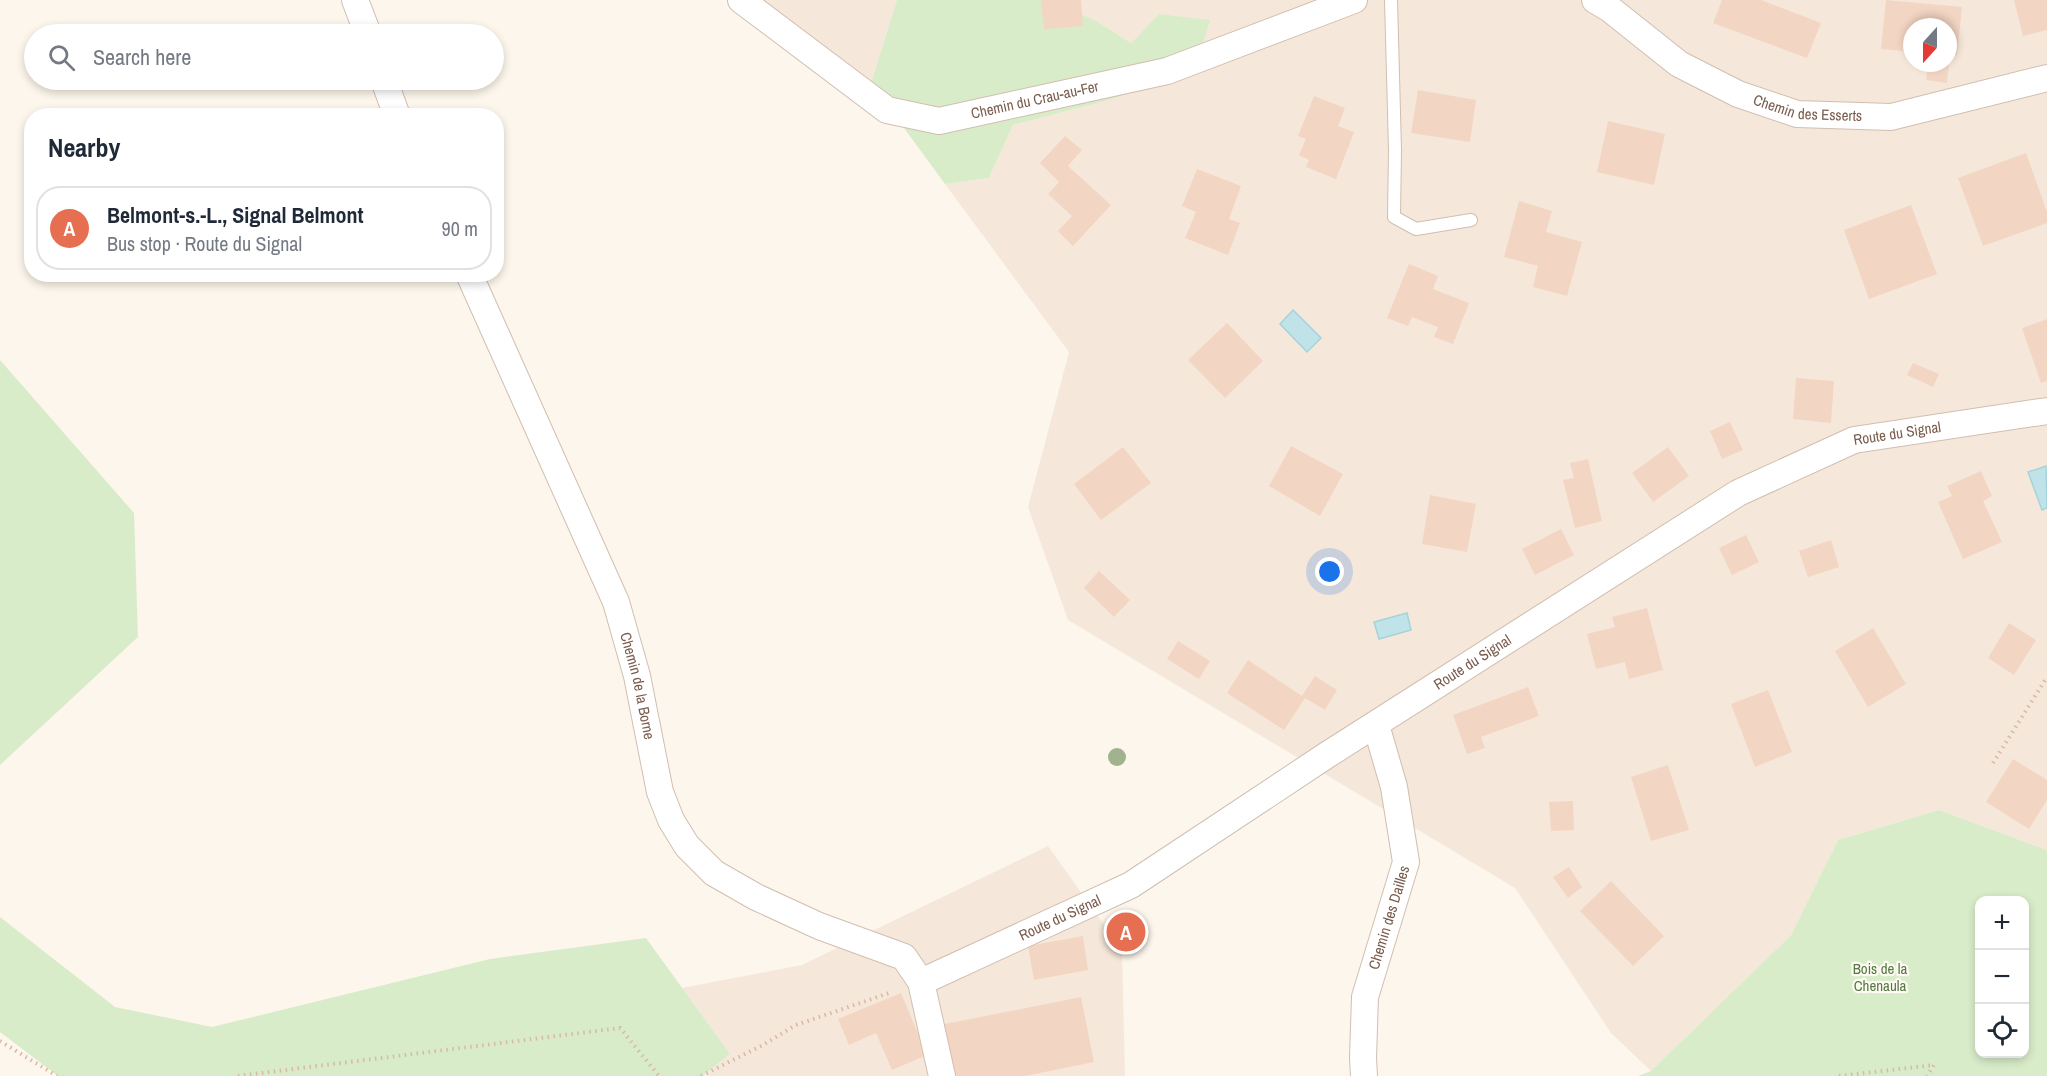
<!DOCTYPE html>
<html lang="en">
<head>
<meta charset="utf-8">
<style>
  body { margin:0; font-family:"Archivo Narrow",sans-serif; background:#f2f2f3; color:#1f2937 }
  .controls { position:absolute; right:18px; bottom:18px; display:grid; overflow:hidden; border-radius:12px; box-shadow:0 3px 9px #0003 }
  .controls button { width:54px; height:54px; display:grid; place-items:center; padding:0; border:0; border-bottom:2px solid #e0e1e3; background:#fff; color:#1f2937; font:30px sans-serif }
  .compass { position:absolute; left:1903px; top:18px; width:54px; height:54px; border-radius:50%; background:#fff; box-shadow:0 3px 9px #0003; rotate:201deg }
  .you { position:absolute; left:1330px; top:572px; width:21px; height:21px; margin:-15px; border:4px solid #fff; border-radius:50%; background:#1a73e8; box-shadow:0 0 0 9px #1a73e833 }
  .badge { display:grid; place-items:center; width:39px; height:39px; border-radius:50%; background:#e76f51; color:#fff; font-size:20px; font-weight:700 }
  .pin { position:absolute; translate:-50% -50%; border:3px solid #fff; box-shadow:0 2px 6px #0006 }
  .list { margin:0; padding:0; list-style:none }
  h2 { display:flex; justify-content:space-between; align-items:center; height:78px; margin:0; padding:0 24px; font-size:26px }
  h2 small { font-size:20px; font-weight:400; color:#747a83 }
  .list li { display:grid; grid-template-columns:39px 1fr auto; gap:18px; align-items:center; box-sizing:border-box; height:84px; margin:0 12px 12px; padding:0 12px; border:2px solid #e0e1e3; border-radius:24px }
  .list b { display:block; font-size:22px; white-space:nowrap }
  .list p { margin:0; font-size:20px; white-space:nowrap; color:#747a83 }
  .list em { font-size:20px; font-style:normal; color:#747a83 }
  .icon { flex:none; width:33px; height:33px; fill:none; stroke:currentColor; stroke-width:2; stroke-linecap:round; stroke-linejoin:round }
  .map { position:relative; flex:none; width:2047px; height:1076px; overflow:hidden }
  .search { position:absolute; background:#fff; box-shadow:0 3px 9px #0003; left:24px; top:24px; width:480px; height:66px; display:flex; align-items:center; gap:15px; box-sizing:border-box; padding:0 21px; border-radius:33px; color:#747a83; font-size:22px }
  .panel { position:absolute; background:#fff; box-shadow:0 3px 9px #0003; left:24px; top:108px; width:480px; height:174px; border-radius:24px }
  .map>svg:first-child { display:block }
  .residential { fill:#f5e8da; fill-rule:evenodd }
  .green { fill:#d8ecc9; fill-rule:evenodd }
  .water { fill:#bfe3e8; stroke:#a5d3da; stroke-width:1.5 }
  .building { fill:#f3d5c3 }
  .lines { fill:none; stroke-linecap:round; stroke-linejoin:round }
  .lane-casing { stroke:#d1beb0; stroke-width:14 }
  .street-casing { stroke:#d1beb0; stroke-width:28 }
  .path { stroke:#d9b8a5; stroke-width:4; stroke-dasharray:1.5 4.5; stroke-linecap:butt }
  .lane { stroke:#fff; stroke-width:12 }
  .street { stroke:#fff; stroke-width:26 }
  .tree { fill:#a0b28e }
  .labels { text-anchor:middle; stroke-width:4.5; stroke-linejoin:round; paint-order:stroke }
  .street-label { font-size:15px; fill:#7a5c4d; stroke:#fffaf3 }
  .park-label { font-size:15px; fill:#537a41; stroke:#fffaf3 }
</style>
</head>
<body>
<div class="map">
<svg width="2047" height="1076" viewBox="0 0 2047 1076">
  <rect width="100%" height="100%" fill="#fdf6ec"/>
  <path class="residential" d="M756,0h141l-26,83z
    M1044,0h1003v850l-108,-40 -101,30 -47,95 -140,136 -40,-38 -96,-145 -447,-268 -40,-113 41,-155 -124,-168 44,-6 24,-53 100,-26 82,-29 -36,-56 -28,29 -38,-24zM1912,27h36v36h-36z
    M1048,846l74,104 3,126h-421l26,-22 -48,-66 120,-23z"/>
  <path class="green" d="M897,0h147l49,19 38,24 28,-29 51,6 -15,50 -82,29 -100,26 -24,53 -44,6 -74,-101z
    M0,360l134,153 4,124 -138,128z
    M1939,810l108,40v226h-409l13,-5 140,-136 47,-95zM1980,900h44v154h-44z
    M0,917l115,90 97,20 278,-68 156,-21 84,116 -27,22h-645l-58,-44z"/>
  <path class="water" d="M1293,310l28,28 -14,14 -27,-28z
    M2046,466l1,42 -5,2 -14,-38z
    M1407,613l4,17 -32,9 -5,-17z"/>
  <path class="building" d="M1041,0h40l2,26 -39,3z
    M1722,0h39l60,23 -14,35 -94,-35z
    M1886,0l76,7 -5,48 -7,-1 -2,5v-32h-36v25l-31,-3z
    M2014,0h33v30l-24,6z
    M1928,63h21l-2,20 -21,-3z
    M1418,90l58,10 -6,42 -59,-9z
    M1314,96l31,12 -7,18 16,6 -18,47 -30,-12 3,-7 -10,-5 7,-16 -8,-3z
    M1608,121l57,13 -11,51 -57,-13z
    M1065,136l17,14 -14,16 43,39 -38,41 -15,-15 14,-15 -24,-22 11,-12 -19,-19z
    M2026,153l21,59v11l-64,23 -25,-68z
    M1197,169l44,17 -12,33 11,4 -12,32 -43,-17 11,-26 -14,-6z
    M1519,201l33,10 -6,21 36,10 -15,54 -34,-9 5,-21 -34,-9z
    M1911,205l26,69 -68,25 -25,-69z
    M1409,264l29,12 -5,13 36,14 -16,41 -19,-7 4,-10 -26,-10 -4,9 -21,-8z
    M2047,319v62l-6,2 -19,-55z
    M1227,323l36,38 -38,37 -37,-38z
    M1913,363l26,11 -6,13 -26,-12z
    M1796,378l38,3 -3,42 -38,-4z
    M1730,422l13,28 -21,9 -12,-28z
    M1291,446l52,28 -23,42 -51,-30z
    M1123,447l28,36 -50,37 -27,-36z
    M1668,447l21,29 -36,26 -21,-29z
    M1588,459l14,62 -27,7 -12,-48 11,-2 -4,-15z
    M1981,471l11,25 -9,5 19,41 -39,17 -25,-57 14,-6 -5,-10z
    M1430,495l46,9 -9,48 -45,-8z
    M1561,529l13,26 -39,20 -13,-26z
    M1746,535l13,27 -27,13 -13,-27z
    M1831,540l8,27 -31,10 -9,-26z
    M1099,571l31,29 -16,17 -30,-29z
    M1647,608l16,62 -34,9 -4,-17 -29,7 -9,-35 28,-7 -3,-10z
    M2009,623l27,17 -22,35 -26,-17z
    M1873,628l33,56 -38,23 -33,-56z
    M1178,641l32,20 -11,18 -32,-20z
    M1248,660l54,36 13,-20 22,14 -12,20 -20,-12 -21,32 -57,-37z
    M1528,687l11,29 -58,21 4,11 -18,6 -14,-39z
    M1768,690l24,62 -37,15 -24,-63z
    M2013,759l34,21v20l-18,29 -43,-27z
    M1668,765l21,65 -38,11 -20,-64z
    M1573,801l1,29 -23,1 -2,-29z
    M1569,867l13,20 -14,11 -15,-21z
    M1611,881l53,55 -31,30 -53,-55z
    M1083,936l5,34 -54,10 -6,-34z
    M901,993l26,62 -35,15 -16,-37 -27,12 -11,-26z
    M1081,997l13,65 -69,14h-74l-11,-51z"/>
  <g class="lines">
    <g class="lane-casing">
      <path id="lane" d="M1391,0l4,150 -1,67 22,12 55,-9"/>
    </g>
    <g class="street-casing">
      <g id="street">
        <path d="M355,0l13,34"/>
        <path id="s1" d="M741,0l146,110 52,11 228,-50 187,-71"/>
        <path id="s2" d="M1595,0l15,9 69,55 59,30 59,20 94,3 156,-39"/>
        <path d="M384,80l13,36"/>
        <path id="s3" d="M469,274l147,328 21,74 23,116 11,28 16,26 27,27 42,24 63,29 85,31 17,25 21,94"/>
        <path id="s4" d="M921,982l210,-97 196,-130 411,-262 116,-53 193,-29"/>
        <path id="s5" d="M1364,1076l-1,-18 2,-61 41,-135 -12,-75 -18,-62"/>
      </g>
    </g>
    <path class="path" d="M1993,763l54,-86
      M0,1041l57,35
      M238,1076l382,-48 39,48
      M701,1076l62,-31 33,-20 96,-33
      M1839,1076l95,-11 -7,11"/>
    <use href="#lane" class="lane"/>
    <use href="#street" class="street"/>
  </g>
  <circle class="tree" cx="1117" cy="757" r="9"/>
  <g class="labels">
    <g class="street-label">
      <text dy="5" stroke="none"><textPath href="#s1" startOffset="334">Chemin du Crau-au-Fer</textPath></text>
      <text dy="5" stroke="none"><textPath href="#s2" startOffset="244">Chemin des Esserts</textPath></text>
      <text dy="5" stroke="none"><textPath href="#s4" startOffset="1125">Route du Signal</textPath></text>
      <text dy="5" stroke="none"><textPath href="#s4" startOffset="639">Route du Signal</textPath></text>
      <text dy="5" stroke="none"><textPath href="#s3" startOffset="446">Chemin de la Borne</textPath></text>
      <text dy="5" stroke="none"><textPath href="#s4" startOffset="153">Route du Signal</textPath></text>
      <text dy="5" stroke="none"><textPath href="#s5" startOffset="162">Chemin des Dailles</textPath></text>
    </g>
    <g class="park-label">
      <text x="1880" y="974">Bois de la<tspan x="1880" dy="17">Chenaula</tspan></text>
    </g>
  </g>
</svg>
<div class="controls">
<button>+</button>
<button>−</button>
<button><svg class="icon" aria-label="locate" viewBox="0 0 24 24"><circle cx="12" cy="12" r="6"/><path d="M12 2v4M12 18v4M2 12h4M18 12h4"/></svg></button>
</div>
<svg class="compass" viewBox="-18 -18 36 36"><path d="M0-13l5 13h-10z" fill="#e53935"/><path d="M0 13l5-13h-10z" fill="#747a83"/></svg>
<div class="you"></div>
<div class="pin badge" style="left:1126px;top:932px">A</div>
<div class="search"><svg class="icon" aria-label="search" viewBox="0 0 24 24"><circle cx="10" cy="10" r="6"/><path d="M15 15l6 6"/></svg>Search here</div>
<section class="panel">
<h2>Nearby<small></small></h2>
<ul class="list">
<li><span class="badge">A</span><div><b>Belmont-s.-L., Signal Belmont</b><p>Bus stop · Route du Signal</p></div><em>90 m</em></li>
</ul>
</section>
</div>
</body>
</html>
